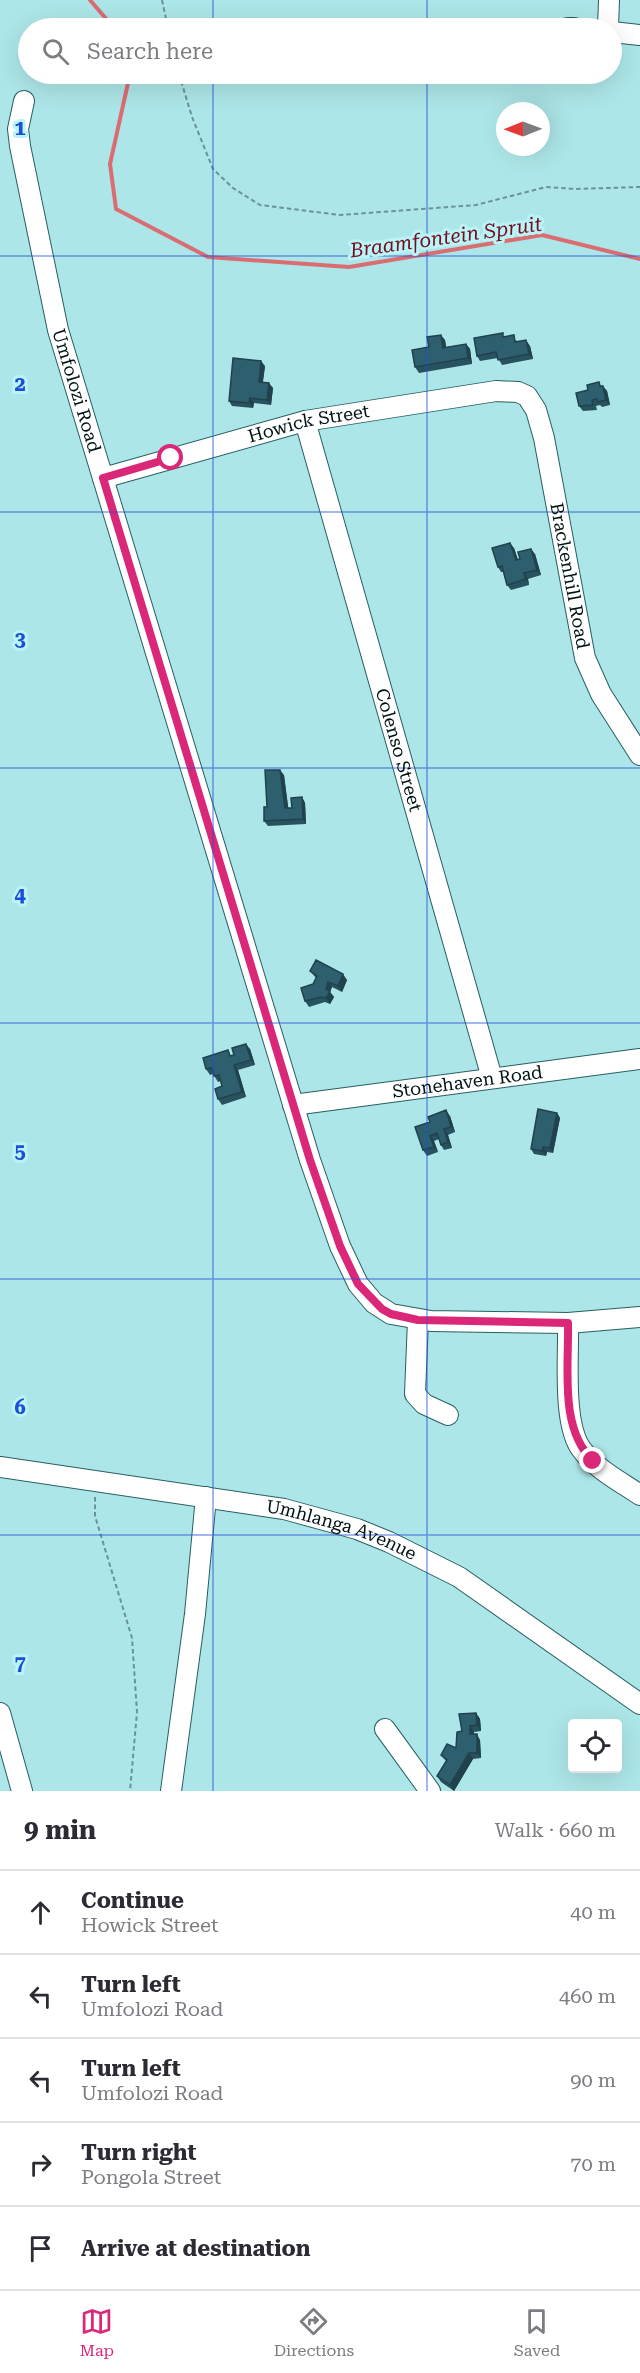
<!DOCTYPE html>
<html lang="en">
<head>
<meta charset="utf-8">
<style>
  body { margin:0; font-family:"Roboto Serif",serif; background:#f7f7f7; color:#2b2b33 }
  .controls { position:absolute; right:18px; bottom:18px; display:grid; overflow:hidden; border-radius:6px; box-shadow:0 6px 24px #0002 }
  .controls button { width:54px; height:54px; display:grid; place-items:center; padding:0; border:0; border-bottom:2px solid #e1e1e2; background:#fff; color:#2b2b33; font:30px sans-serif }
  .compass { position:absolute; left:496px; top:102px; width:54px; height:54px; border-radius:50%; background:#fff; box-shadow:0 6px 24px #0002; rotate:269deg }
  .stop { position:absolute; width:18px; height:18px; margin:-14px; border:4px solid #db2777; border-radius:50%; background:#fff }
  .stop.end { background:#db2777; border-color:#fff; box-shadow:0 2px 6px #0008 }
  .list { margin:0; padding:0; list-style:none }
  h2 { display:flex; justify-content:space-between; align-items:center; height:78px; margin:0; padding:0 24px; font-size:26px }
  h2 small { font-size:20px; font-weight:400; color:#7c7c81 }
  .list li { display:grid; grid-template-columns:39px 1fr auto; gap:18px; align-items:center; box-sizing:border-box; height:84px; padding:0 24px; border-top:2px solid #e1e1e2 }
  .list b { display:block; font-size:22px; white-space:nowrap }
  .list p { margin:0; font-size:20px; white-space:nowrap; color:#7c7c81 }
  .list em { font-size:20px; font-style:normal; color:#7c7c81 }
  .icon { flex:none; width:33px; height:33px; fill:none; stroke:currentColor; stroke-width:2; stroke-linecap:round; stroke-linejoin:round }
  .map { position:relative; flex:none; width:640px; height:1791px; overflow:hidden }
  .search { position:absolute; background:#fff; box-shadow:0 6px 24px #0002; left:18px; right:18px; top:18px; height:66px; display:flex; align-items:center; gap:15px; box-sizing:border-box; padding:0 21px; border-radius:33px; color:#7c7c81; font-size:22px }
  .sheet { height:498px; background:#fff }
  nav { display:flex; justify-content:space-around; align-items:center; box-sizing:border-box; height:84px; border-top:2px solid #e1e1e2; background:#fff; font-size:16px; color:#7c7c81 }
  nav a { display:grid; justify-items:center; gap:3px }
  nav .on { color:#db2777 }
  .map>svg:first-child { display:block }
  .lines { fill:none; stroke-linecap:round; stroke-linejoin:round }
  .stream { stroke:#da6d71; stroke-width:4 }
  .minor-casing { stroke:#275f61; stroke-width:22 }
  .path { stroke:#699394; stroke-width:2; stroke-dasharray:4.5 3; stroke-linecap:butt }
  .minor { stroke:#fff; stroke-width:20 }
  .wall { fill:#28525f }
  .shaded-wall { fill:#20424d }
  .building { fill:#2e5f6e; stroke:#20424d; stroke-width:1.5 }
  .route { stroke:#db2777; stroke-width:8 }
  .grid { fill:none; stroke:#1d4ed8; stroke-width:1.5; stroke-opacity:0.55 }
  .labels { text-anchor:middle; stroke-width:6; stroke-linejoin:round; paint-order:stroke }
  .street-label { font-size:18px; fill:#001213; stroke:#baf4f6 }
  .water-label { font-size:20px; font-style:italic; fill:#730e20; stroke:#baf4f6 }
  .grid-label { font-size:20px; text-anchor:middle; font-weight:bold; fill:#1d4ed8; stroke:#baf4f6; stroke-width:6; stroke-linejoin:round; paint-order:stroke }
</style>
</head>
<body>
<div class="map">
<svg width="640" height="1791" viewBox="0 0 640 1791">
  <rect width="100%" height="100%" fill="#ade6e8"/>
  <g class="lines">
    <path class="stream" d="M90,0l24,28
      M130,74l-20,90 6,45 92,48 141,10 193,-32 98,24"/>
    <g class="minor-casing">
      <g id="minor">
        <path d="M568,28h6"/>
        <path d="M608,28l1,-28"/>
        <path d="M612,32l28,3"/>
        <path id="s1" d="M24,101l-6,28 2,17 38,184 252,830 30,86 18,38 16,19 17,11 40,7 137,2 72,-6"/>
        <path id="s2" d="M305,421l187,657"/>
        <path id="s3" d="M103,478l202,-57 191,-30 22,1 9,4 9,14 8,28 41,220 16,36 39,61"/>
        <path id="s4" d="M293,1105l347,-46"/>
        <path d="M418,1320l-3,74 9,10 24,11"/>
        <path d="M568,1323c1,32 -6,102 14,127 14,19 39,32 58,45"/>
        <path id="s5" d="M0,1467l284,42 73,20 32,13 70,35 181,127"/>
        <path d="M0,1713l22,78"/>
        <path d="M385,1729l45,62"/>
        <path d="M171,1791l24,-177 11,-117"/>
      </g>
    </g>
    <path class="path" d="M162,0l6,28
      M179,74l13,43 21,52 20,19 27,17 80,10 136,-10 70,-18 29,2 65,-2
      M95,1497v19l37,122 5,74 -7,79"/>
    <use href="#minor" class="minor"/>
  </g>
  <path class="wall" d="M505,336l25,10 3,13 -31,6 -4,-7 -18,3 -3,-5z
    M445,340l1,7 20,-3 4,5 2,15 -53,9 -4,-6 14,-20z
    M265,366l-2,16 10,6 -2,17 -17,-2 -1,5 -21,-2 -3,-5z
    M602,386l5,5 3,14 -8,2 -2,-2 -4,1 1,4 -14,1 -4,-5 9,-16z
    M514,548l4,12 17,-6 6,21 -13,4 1,6 -18,5 -4,-5 -4,-13h-2l-3,-5z
    M284,775l4,33h4l10,-11 3,6 1,21 -38,2 -4,-5 3,-14z
    M310,971l37,9 -5,12 -10,-5 -2,5 4,5 -4,7 -5,-2 -16,5 -4,-6 11,-23z
    M250,1049l5,16 -17,5 8,27 -24,8 -4,-6 4,-13 -1,-5 -3,1 -5,-8 -3,1 -4,-6 22,-19 3,6z
    M557,1113l3,5 -7,35 -6,-1 -1,4 -12,-2 -3,-5z
    M450,1116l5,16 -7,3 4,13 -8,2 -3,-5 -2,-6 -5,2 4,11 -11,4 -4,-6 -8,-23z
    M476,1713l4,6 1,12 -7,1v2l6,6 1,18 -8,1 -19,32 -13,-9 -4,-6 9,-15 -5,-6 15,-7 6,-17z"/>
  <path class="shaded-wall" d="M441,335l4,5 2,13 -4,-5z
    M526,340l4,6 3,13 -4,-5z
    M466,344l4,5 2,15 -4,-6z
    M261,361l4,5 -3,21 -3,-5z
    M269,383l4,5 -2,17 -4,-5z
    M603,386l4,5 3,14 -4,-5z
    M250,398l4,5 -1,5 -4,-5z
    M510,543l4,5 6,18 -4,-6z
    M531,549l4,5 6,21 -4,-5z
    M524,573l4,6 1,6 -3,-6z
    M280,770l4,5 5,38 -4,-5z
    M302,797l3,6 1,21 -3,-5z
    M343,974l4,6 -5,12 -4,-6z
    M328,982l4,5 -2,5 4,5 -4,7 -4,-6v-9z
    M246,1044l4,5 5,16 -4,-5z
    M234,1065l4,5 8,27 -4,-5z
    M446,1110l4,6 5,16 -4,-5z
    M557,1113l3,5 -7,35 -3,-5z
    M444,1129l4,6 4,13 -4,-6z
    M430,1136l4,5 4,11 -4,-5z
    M543,1147l4,5 -1,4 -3,-5z
    M476,1713l4,6 1,12 -4,-6z
    M470,1726l4,6v8l-4,-6z
    M477,1734l3,6 1,18 -4,-5z
    M469,1753l4,6 -19,32 -4,-6z"/>
  <path class="building" d="M503,333v4l11,-2 1,7 11,-2 3,14 -31,6 -2,-8 -19,4 -3,-18z
    M441,335l2,13 23,-4 2,14 -53,9 -3,-17 17,-3 -2,-10z
    M233,358l28,3 -2,21 10,1 -2,17 -17,-2 -1,5 -20,-2z
    M599,382l1,4h3l3,14 -8,2 -1,-3 -5,1 1,5 -14,1 -3,-13 12,-3 -1,-5z
    M510,543l6,17 4,-1 -2,-7 13,-3 6,21 -13,3 2,6 -19,6 -5,-19 -4,1 -6,-19z
    M265,770h15l5,38h7l-1,-10 11,-1 1,22 -39,2v-14h3z
    M316,960l27,14 -5,12 -10,-4 -2,7 4,2 -4,7 -5,-1 -16,4 -4,-13 12,-4 4,-8 -7,-5z
    M246,1044l5,16 -17,5 8,27 -24,7 -3,-10 7,-3 -3,-11 -5,1 -2,-8 -6,1 -3,-11 25,-8 2,6 4,-1 -2,-7z
    M538,1109l19,4 -7,35 -7,-1v4l-12,-2z
    M446,1110l5,17 -7,2 4,13 -7,3 -4,-12 -7,3 4,11 -11,3 -8,-23 15,-5 -2,-5z
    M476,1713l1,12 -7,1v8h7v19h-8l-19,32 -13,-9 10,-16 -6,-5 6,-11 9,4 1,-16 5,-1 -3,-17z"/>
  <g class="lines">
    <path class="route" d="M171,458l-68,20 207,682 30,86 18,38 24,25 9,5 27,6 150,3c1,45 -9,105 25,138"/>
  </g>
  <path class="grid" d="M213,0v28M427,0v28M213,74v1717M427,74v1717M0,256h640M0,512h640M0,768h640M0,1023h640M0,1279h640M0,1535h640"/>
  <g class="labels">
    <g class="street-label">
      <text dy="6" stroke="none"><textPath href="#s1" startOffset="297">Umfolozi Road</textPath></text>
      <text dy="6" stroke="none"><textPath href="#s3" startOffset="213">Howick Street</textPath></text>
      <text dy="6" stroke="none"><textPath href="#s3" startOffset="621">Brackenhill Road</textPath></text>
      <text dy="6" stroke="none"><textPath href="#s2" startOffset="342">Colenso Street</textPath></text>
      <text dy="6" stroke="none"><textPath href="#s4" startOffset="176">Stonehaven Road</textPath></text>
      <text dy="6" stroke="none"><textPath href="#s5" startOffset="348">Umhlanga Avenue</textPath></text>
    </g>
    <g class="water-label">
      <text transform="translate(446 237) rotate(-8)" y="7">Braamfontein Spruit</text>
    </g>
  </g>
  <g class="grid-label">
    <text x="20" y="135">1</text>
    <text x="20" y="391">2</text>
    <text x="20" y="646">3</text>
    <text x="20" y="902">4</text>
    <text x="20" y="1158">5</text>
    <text x="20" y="1414">6</text>
    <text x="20" y="1670">7</text>
  </g>
</svg>
<div class="controls">
<button><svg class="icon" aria-label="locate" viewBox="0 0 24 24"><circle cx="12" cy="12" r="6"/><path d="M12 2v4M12 18v4M2 12h4M18 12h4"/></svg></button>
</div>
<svg class="compass" viewBox="-18 -18 36 36"><path d="M0-13l5 13h-10z" fill="#e53935"/><path d="M0 13l5-13h-10z" fill="#7c7c81"/></svg>
<div class="stop" style="left:171px;top:458px"></div>
<div class="stop end" style="left:593px;top:1461px"></div>
<div class="search"><svg class="icon" aria-label="search" viewBox="0 0 24 24"><circle cx="10" cy="10" r="6"/><path d="M15 15l6 6"/></svg>Search here</div>
</div>
<section class="sheet">
<h2>9 min<small>Walk · 660 m</small></h2>
<ul class="list">
<li><svg class="icon" aria-label="ahead" viewBox="0 0 24 24"><path d="M12 20V5M6 11l6-6 6 6"/></svg><div><b>Continue</b><p>Howick Street</p></div><em>40 m</em></li>
<li><svg class="icon" aria-label="left" viewBox="0 0 24 24"><path d="M17 20v-9H6M10 6l-5 5 5 5"/></svg><div><b>Turn left</b><p>Umfolozi Road</p></div><em>460 m</em></li>
<li><svg class="icon" aria-label="left" viewBox="0 0 24 24"><path d="M17 20v-9H6M10 6l-5 5 5 5"/></svg><div><b>Turn left</b><p>Umfolozi Road</p></div><em>90 m</em></li>
<li><svg class="icon" aria-label="right" viewBox="0 0 24 24"><path d="M7 20v-9h11M14 6l5 5-5 5"/></svg><div><b>Turn right</b><p>Pongola Street</p></div><em>70 m</em></li>
<li><svg class="icon" aria-label="arrive" viewBox="0 0 24 24"><path d="M6 21V4h12l-3 4 3 4H6"/></svg><div><b>Arrive at destination</b></div></li>
</ul>
</section>
<nav>
<a class="on"><svg class="icon" aria-label="map" viewBox="0 0 24 24"><path d="M3 6l6-2 6 2 6-2v14l-6 2-6-2-6 2zM9 4v14M15 6v14"/></svg>Map</a>
<a><svg class="icon" aria-label="directions" viewBox="0 0 24 24"><path d="M12 3l9 9-9 9-9-9zM9 14v-3h6M13 9l2 2-2 2"/></svg>Directions</a>
<a><svg class="icon" aria-label="saved" viewBox="0 0 24 24"><path d="M7 4h10v16l-5-4-5 4z"/></svg>Saved</a>
</nav>
</body>
</html>
